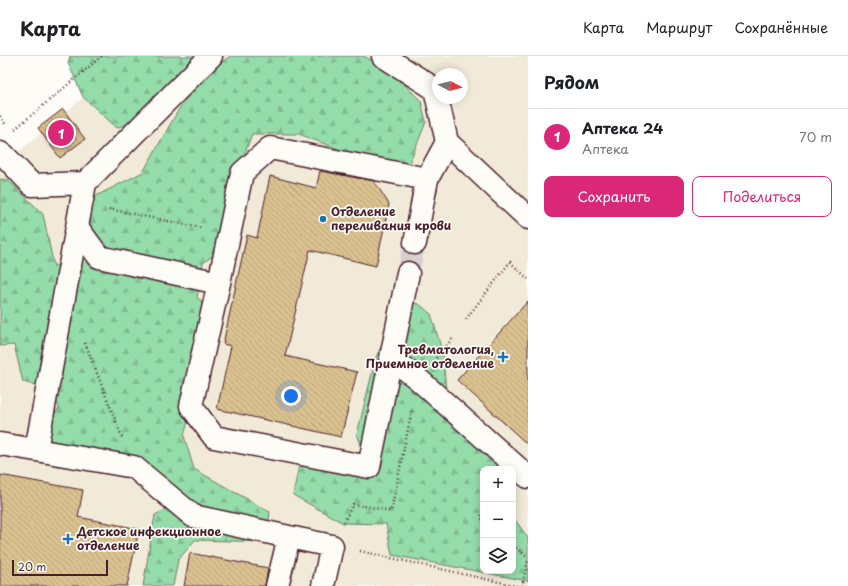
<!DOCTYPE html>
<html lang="ru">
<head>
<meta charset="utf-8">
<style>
  body { margin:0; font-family:"Playpen Sans",sans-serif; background:#f6f6f6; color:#202124 }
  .controls { position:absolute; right:12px; bottom:12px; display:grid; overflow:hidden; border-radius:8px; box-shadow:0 2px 10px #0003 }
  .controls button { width:36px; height:36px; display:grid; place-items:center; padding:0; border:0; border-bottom:1px solid #e0e0e0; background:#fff; color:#202124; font:20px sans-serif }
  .compass { position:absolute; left:432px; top:12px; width:36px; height:36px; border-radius:50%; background:#fff; box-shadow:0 2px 10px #0003; rotate:97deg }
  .scale { position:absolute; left:12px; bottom:10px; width:96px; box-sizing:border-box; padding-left:4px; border:2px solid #4a1f2b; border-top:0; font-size:11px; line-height:14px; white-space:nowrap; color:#4a1f2b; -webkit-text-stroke:3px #fdfcf7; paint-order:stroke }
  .you { position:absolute; left:291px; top:340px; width:14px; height:14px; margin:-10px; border:3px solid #fff; border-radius:50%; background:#1a73e8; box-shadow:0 0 0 6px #1a73e833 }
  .badge { display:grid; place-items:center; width:26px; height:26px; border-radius:50%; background:#db2777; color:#fff; font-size:13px; font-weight:700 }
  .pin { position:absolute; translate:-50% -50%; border:2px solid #fff; box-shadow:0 1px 4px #0006 }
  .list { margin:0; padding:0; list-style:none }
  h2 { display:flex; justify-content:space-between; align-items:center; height:52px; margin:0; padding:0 16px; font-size:17px }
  h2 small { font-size:13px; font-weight:400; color:#757577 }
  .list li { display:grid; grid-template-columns:26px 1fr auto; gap:12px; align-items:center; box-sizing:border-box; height:56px; padding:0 16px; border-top:1px solid #e0e0e0 }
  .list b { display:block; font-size:15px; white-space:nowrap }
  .list p { margin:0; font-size:13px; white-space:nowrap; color:#757577 }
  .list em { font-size:13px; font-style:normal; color:#757577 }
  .actions { display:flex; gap:8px; padding:12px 16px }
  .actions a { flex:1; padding:9px 0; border:1px solid #db2777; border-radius:8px; text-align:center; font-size:14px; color:#db2777 }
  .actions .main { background:#db2777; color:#fff }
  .icon { flex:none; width:22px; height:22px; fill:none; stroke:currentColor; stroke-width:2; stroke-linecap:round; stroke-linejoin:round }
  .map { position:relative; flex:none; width:528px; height:530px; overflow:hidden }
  header { display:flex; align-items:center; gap:24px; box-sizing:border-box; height:56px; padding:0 20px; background:#fff; border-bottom:1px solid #e0e0e0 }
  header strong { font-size:19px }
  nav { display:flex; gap:22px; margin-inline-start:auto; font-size:14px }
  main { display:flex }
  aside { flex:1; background:#fff }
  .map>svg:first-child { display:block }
  .built { fill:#f2ead8; fill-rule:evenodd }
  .forest { fill:url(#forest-firs); stroke:#6f7e6a }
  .building { fill:url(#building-back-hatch); stroke:#4a1f2b }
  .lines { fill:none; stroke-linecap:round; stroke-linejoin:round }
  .minor-tunnel { stroke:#d9d0ce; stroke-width:22; stroke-dasharray:22 11; stroke-linecap:butt }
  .minor-casing { stroke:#4a1f2b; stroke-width:25 }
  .path { stroke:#4a1f2b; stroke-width:2.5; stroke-dasharray:1 3; stroke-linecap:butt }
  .minor { stroke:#fdfcf7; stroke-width:22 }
  .poi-dot { fill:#1f6fb2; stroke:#fdfcf7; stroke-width:1.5 }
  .labels { text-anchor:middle; stroke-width:3.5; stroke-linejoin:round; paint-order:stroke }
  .poi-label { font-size:12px; font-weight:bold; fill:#4a1f2b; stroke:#fdfcf7; text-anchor:start }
</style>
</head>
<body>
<header>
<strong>Карта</strong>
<nav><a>Карта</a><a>Маршрут</a><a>Сохранённые</a></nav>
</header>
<main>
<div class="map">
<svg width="528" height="530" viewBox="0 0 528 530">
  <defs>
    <pattern id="forest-firs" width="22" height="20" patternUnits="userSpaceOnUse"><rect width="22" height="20" fill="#94dcaa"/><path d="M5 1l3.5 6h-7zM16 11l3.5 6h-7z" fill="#81bc92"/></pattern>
    <pattern id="building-back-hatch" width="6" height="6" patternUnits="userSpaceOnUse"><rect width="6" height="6" fill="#dac190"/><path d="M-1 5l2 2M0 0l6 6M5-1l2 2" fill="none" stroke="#bda57c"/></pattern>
  </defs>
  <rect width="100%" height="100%" fill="#fdfcf7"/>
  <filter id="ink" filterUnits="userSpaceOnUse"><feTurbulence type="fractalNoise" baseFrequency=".025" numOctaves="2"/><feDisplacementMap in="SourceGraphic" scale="8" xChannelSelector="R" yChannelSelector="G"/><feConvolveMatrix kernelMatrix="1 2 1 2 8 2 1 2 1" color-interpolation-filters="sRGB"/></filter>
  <g filter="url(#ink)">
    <path class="built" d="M133,0h395v530h-528v-419zM438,18h24v24h-24zM483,413h30v102h-30z"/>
    <path class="forest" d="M70,0h127l-38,35 -12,25 -30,12 -34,-31 -15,-34z
      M230,0h134l30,18 27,27 5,21 -20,49 -63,-20 -44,-17h-47l-14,37 -23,83 -12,9 -6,35 21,13 -34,125 10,33 76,43 -4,30 -71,-2 -17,20 -5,26h-30l12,-71 26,-13 -29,-26 -111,-34 5,-17 13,-17 -6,-18 -30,-8 -9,-37 -14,1v-167l8,1 35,34 11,53 33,-27 7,-43 49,-25 40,-70 28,-32z
      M406,246l13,2 12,10 12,40 4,52 66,63h-30v102h30v-54l15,21v43l-136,-26 -6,-31 -43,-1 -50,-28 7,-35h67l-10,-26 19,-77 18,-36z"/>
    <path class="building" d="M63,53l22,30 -25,19 -22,-30z
      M320,115l54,10 15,23 -13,62 -66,-16 -25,106 72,16 -16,65 -124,-28 14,-63 -8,-2 24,-109 10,3 13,-62 46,12z
      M528,245v144l-71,-65z
      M0,419l83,15 -5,27 61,12 -12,57h-127z
      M190,497l78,15 -3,18h-81z"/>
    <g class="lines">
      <path class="minor-tunnel" d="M408,217l7,-30"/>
      <g class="minor-casing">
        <path id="minor" d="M383,0l52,33 12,53 81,76
          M0,97l4,2 28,30 53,-2 126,-127
          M85,127l-8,44 22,30 120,26 23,-110 28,-25 157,31
          M415,187l12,-64 20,-37
          M408,217l-17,85 27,21 110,98
          M219,227l-28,123 23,31 155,30 22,-109
          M0,388l36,6 41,-223
          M36,394l98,17 59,49 96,21
          M277,530l12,-49 43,9 -9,40"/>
      </g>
      <path class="path" d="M0,60l6,9
        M15,73l87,-73
        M109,153l93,19
        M466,263l44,-57 18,17
        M85,287l37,94
        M436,302l17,-20
        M483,455l-2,7 2,2
        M344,466l9,-18 38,7 21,-101
        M513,489l15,13
        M360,495l157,35
        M522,530l6,-26"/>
      <use href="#minor" class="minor"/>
    </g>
  </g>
  <g class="poi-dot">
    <circle cx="323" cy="163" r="4"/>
    <path d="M501 295h4v4h4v4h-4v4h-4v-4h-4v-4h4z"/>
    <path d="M66 477h4v4h4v4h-4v4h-4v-4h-4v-4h4z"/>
  </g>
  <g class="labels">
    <g class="poi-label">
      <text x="331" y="160">Отделение<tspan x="331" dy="14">переливания крови</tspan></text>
      <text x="494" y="298" text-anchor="end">Тревматология,<tspan x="494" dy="14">Приемное отделение</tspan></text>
      <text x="77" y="480">Детское инфекционное<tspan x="77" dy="14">отделение</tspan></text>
    </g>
  </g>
</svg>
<div class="controls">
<button>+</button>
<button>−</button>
<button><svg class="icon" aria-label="layers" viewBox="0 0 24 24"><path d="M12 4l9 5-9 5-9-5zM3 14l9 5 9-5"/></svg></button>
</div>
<svg class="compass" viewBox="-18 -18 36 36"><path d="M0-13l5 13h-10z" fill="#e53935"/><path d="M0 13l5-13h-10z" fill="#757577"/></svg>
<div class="scale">20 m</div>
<div class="you"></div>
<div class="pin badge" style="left:61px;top:77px">1</div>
</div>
<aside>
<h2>Рядом<small></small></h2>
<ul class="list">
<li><span class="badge">1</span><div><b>Аптека 24</b><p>Аптека</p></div><em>70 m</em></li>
</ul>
<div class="actions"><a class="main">Сохранить</a><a>Поделиться</a></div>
</aside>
</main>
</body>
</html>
